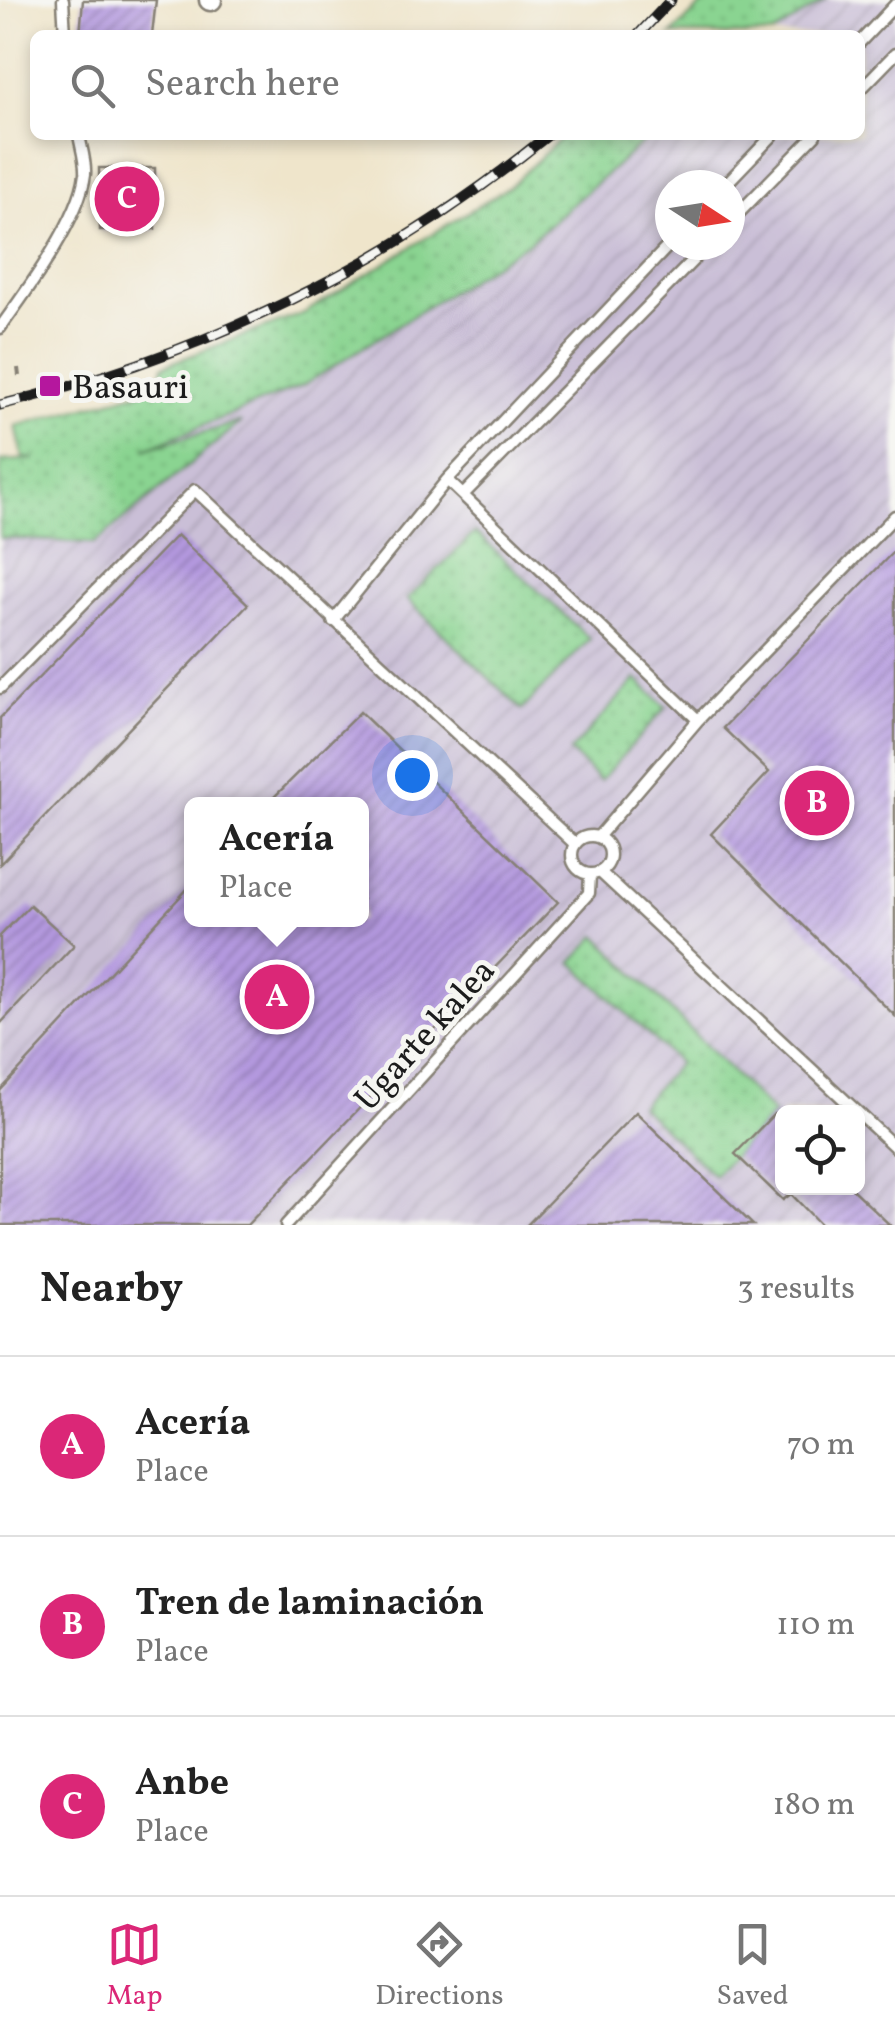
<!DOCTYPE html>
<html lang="en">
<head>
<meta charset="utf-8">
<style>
  body { margin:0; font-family:Vollkorn,serif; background:#f6f6f6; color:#222 }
  .controls { position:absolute; right:30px; bottom:30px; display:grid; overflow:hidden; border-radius:15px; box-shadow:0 5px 15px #0003 }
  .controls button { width:90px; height:90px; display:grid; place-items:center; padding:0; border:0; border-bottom:2px solid #e0e0e0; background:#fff; color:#222; font:50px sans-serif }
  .compass { position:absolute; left:655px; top:170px; width:90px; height:90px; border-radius:50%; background:#fff; box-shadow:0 5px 15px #0003; rotate:102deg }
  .you { position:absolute; left:412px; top:775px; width:35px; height:35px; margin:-25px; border:8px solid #fff; border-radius:50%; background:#1a73e8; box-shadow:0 0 0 15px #1a73e833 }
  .badge { display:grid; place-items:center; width:65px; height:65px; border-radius:50%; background:#db2777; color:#fff; font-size:32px; font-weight:700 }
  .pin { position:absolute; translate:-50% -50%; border:5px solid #fff; box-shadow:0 2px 10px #0006 }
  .popup { position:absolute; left:184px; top:797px; width:185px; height:130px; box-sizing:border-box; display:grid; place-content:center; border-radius:15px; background:#fff; filter:drop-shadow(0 2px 8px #0005); font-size:32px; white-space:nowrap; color:#767676 }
  .popup b { font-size:38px; color:#222 }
  .popup::after { content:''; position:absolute; left:50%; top:100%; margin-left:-20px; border:20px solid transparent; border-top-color:#fff }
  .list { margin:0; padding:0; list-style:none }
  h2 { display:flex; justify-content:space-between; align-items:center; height:130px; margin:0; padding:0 40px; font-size:42px }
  h2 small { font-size:32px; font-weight:400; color:#767676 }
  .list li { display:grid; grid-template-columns:65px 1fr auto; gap:30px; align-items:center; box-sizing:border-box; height:180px; padding:0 40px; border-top:2px solid #e0e0e0 }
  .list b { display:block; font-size:38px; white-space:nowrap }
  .list p { margin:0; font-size:32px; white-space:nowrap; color:#767676 }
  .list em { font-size:32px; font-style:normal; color:#767676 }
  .icon { flex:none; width:55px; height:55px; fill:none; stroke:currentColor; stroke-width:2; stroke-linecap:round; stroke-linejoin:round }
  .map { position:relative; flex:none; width:895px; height:1225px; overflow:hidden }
  .search { position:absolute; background:#fff; box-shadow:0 5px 15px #0003; left:30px; right:30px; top:30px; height:110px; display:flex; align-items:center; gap:25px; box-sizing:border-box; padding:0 35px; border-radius:15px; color:#767676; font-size:38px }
  .sheet { height:670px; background:#fff }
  nav { display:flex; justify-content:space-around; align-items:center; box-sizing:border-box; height:140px; border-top:2px solid #e0e0e0; background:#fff; font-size:28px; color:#767676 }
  nav a { display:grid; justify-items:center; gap:5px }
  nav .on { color:#db2777 }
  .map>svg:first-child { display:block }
  .industrial { fill:url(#industrial-furrows); fill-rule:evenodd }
  .grass { fill:url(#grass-dots); stroke:#537856; stroke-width:2.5 }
  .building { fill:url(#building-hatch) }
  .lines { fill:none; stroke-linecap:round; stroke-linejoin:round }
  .lane-casing { stroke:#868074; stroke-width:15 }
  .street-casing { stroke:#868074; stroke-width:25 }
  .path { stroke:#868074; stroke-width:4; stroke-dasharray:8 8; stroke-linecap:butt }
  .lane { stroke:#fff; stroke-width:10 }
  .street { stroke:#fff; stroke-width:20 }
  .rail-casing { stroke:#1c1c1c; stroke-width:11 }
  .rail { stroke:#f6f6f2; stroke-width:8; stroke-dasharray:22; stroke-linecap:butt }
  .poi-dot { fill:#b5179e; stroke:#f6f6f2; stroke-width:4 }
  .labels { text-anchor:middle; stroke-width:10; stroke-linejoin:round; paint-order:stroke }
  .poi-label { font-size:35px; fill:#1c1c1c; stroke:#f6f6f2; text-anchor:start }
  .street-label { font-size:35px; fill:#1c1c1c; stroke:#f6f6f2 }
</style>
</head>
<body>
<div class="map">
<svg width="895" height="1225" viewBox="0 0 895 1225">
  <defs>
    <pattern id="industrial-furrows" width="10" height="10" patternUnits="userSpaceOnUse" patternTransform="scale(2.5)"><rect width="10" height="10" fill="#cabfd7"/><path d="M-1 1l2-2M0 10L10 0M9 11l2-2" fill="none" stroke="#ada4b8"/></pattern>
    <pattern id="grass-dots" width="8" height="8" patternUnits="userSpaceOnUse" patternTransform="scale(2.5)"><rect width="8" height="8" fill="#8ad491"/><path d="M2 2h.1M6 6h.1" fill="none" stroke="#76b57c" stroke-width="1.8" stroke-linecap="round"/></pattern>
    <pattern id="building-hatch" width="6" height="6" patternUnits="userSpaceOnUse" patternTransform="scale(2.5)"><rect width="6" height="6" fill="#b499df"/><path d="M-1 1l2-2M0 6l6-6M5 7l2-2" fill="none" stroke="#927cb4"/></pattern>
  </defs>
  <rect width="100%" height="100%" fill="#f6f6f2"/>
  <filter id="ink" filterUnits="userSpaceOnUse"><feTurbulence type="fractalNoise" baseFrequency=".01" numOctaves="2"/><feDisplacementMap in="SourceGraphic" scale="20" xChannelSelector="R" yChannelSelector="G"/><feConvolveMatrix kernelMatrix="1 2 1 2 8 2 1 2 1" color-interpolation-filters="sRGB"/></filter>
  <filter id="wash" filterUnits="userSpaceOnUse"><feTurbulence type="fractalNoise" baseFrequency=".0048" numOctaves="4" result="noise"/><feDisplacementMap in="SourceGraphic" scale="40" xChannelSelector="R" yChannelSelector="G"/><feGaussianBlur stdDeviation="2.25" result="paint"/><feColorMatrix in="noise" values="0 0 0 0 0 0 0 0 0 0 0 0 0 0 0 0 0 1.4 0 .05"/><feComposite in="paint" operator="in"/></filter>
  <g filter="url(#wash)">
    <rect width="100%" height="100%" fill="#efe5cb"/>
    <path class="industrial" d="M785,0h110v1225h-895v-765l131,-5 398,-213 123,-107h208v-100h-103zM670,185h60v60h-60zM192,804h170v116h-170zM782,1112h76v76h-76z"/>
    <path class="grass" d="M707,0h118l-53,35h-101z
      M564,135h87l-122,107 -225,143 -159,64 96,-27 -146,121 -95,-5v-77l35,-2 -12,-1 -7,-32 142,-39 5,-21 141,-53 206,-127z
      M475,532l115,107 -68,71 -115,-111z
      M636,679l30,28 -66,74 -30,-29z
      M597,936l177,178 -60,62 -74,-70 39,-43 -107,-101z"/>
    <g id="blocks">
      <path class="building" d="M83,0h73l-4,35h-72z
        M99,168h56v61l-55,1z
        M177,535l71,69 -248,260v-146z
        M895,550v466l-184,-182 58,-62 -46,-44z
        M360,712l198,190 -311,323h-247v-134l192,-207v36h170v-116h-95z
        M30,905l44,40 -74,79v-88z
        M636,1112l117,113h-226z
        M774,1114l8,8v66h69l39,37h-69l-30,-31 -8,6 -48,-46z"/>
    </g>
  </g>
  <g filter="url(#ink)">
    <use href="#blocks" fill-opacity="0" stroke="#868074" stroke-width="2.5"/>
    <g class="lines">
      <g class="lane-casing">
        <path id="lane" d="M63,0l2,35
          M860,42l35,-37
          M860,90l35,-36
          M725,185l48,-50
          M730,222l85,-87
          M670,244l-223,236 251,240
          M0,328c26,-36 80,-109 85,-154 1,-12 -4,-27 -6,-39
          M463,495l245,-250
          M333,621l114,-141
          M0,688l195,-198 380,354
          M572 855a19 19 0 1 1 38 0a19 19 0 1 1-38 0Z
          M598,837l100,-117 197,-204
          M600,872l295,275
          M286,1225l303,-332 1,-19"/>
      </g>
      <g class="street-casing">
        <path id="street" d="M210,0h1"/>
      </g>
      <path class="path" d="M18,368l1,8"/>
      <use href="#lane" class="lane"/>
      <use href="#street" class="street"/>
      <g class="rail-casing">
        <path id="rail" d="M638,35l33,-35
          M0,405c201,-49 388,-139 548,-270"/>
      </g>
      <use href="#rail" class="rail"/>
    </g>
  </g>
  <rect class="poi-dot" x="38" y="374" width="24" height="24" rx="5"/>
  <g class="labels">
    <g class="poi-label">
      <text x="72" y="398">Basauri</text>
    </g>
    <g class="street-label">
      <text transform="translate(424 1034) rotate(-48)" y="12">Ugarte kalea</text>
    </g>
  </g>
</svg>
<div class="controls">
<button><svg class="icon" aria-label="locate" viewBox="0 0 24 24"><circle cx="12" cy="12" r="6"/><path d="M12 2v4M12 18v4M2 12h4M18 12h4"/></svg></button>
</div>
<svg class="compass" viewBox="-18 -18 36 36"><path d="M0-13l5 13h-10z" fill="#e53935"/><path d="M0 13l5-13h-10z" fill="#767676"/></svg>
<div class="you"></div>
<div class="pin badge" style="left:277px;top:997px">A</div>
<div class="popup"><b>Acería</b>Place</div>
<div class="pin badge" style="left:817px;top:803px">B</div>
<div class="pin badge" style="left:127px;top:199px">C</div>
<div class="search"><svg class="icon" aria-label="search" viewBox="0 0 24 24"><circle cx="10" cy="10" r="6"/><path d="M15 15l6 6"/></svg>Search here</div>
</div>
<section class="sheet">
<h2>Nearby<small>3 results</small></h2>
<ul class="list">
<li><span class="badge">A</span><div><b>Acería</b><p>Place</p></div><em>70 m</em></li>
<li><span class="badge">B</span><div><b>Tren de laminación</b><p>Place</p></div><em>110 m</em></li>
<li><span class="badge">C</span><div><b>Anbe</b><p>Place</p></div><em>180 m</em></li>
</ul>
</section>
<nav>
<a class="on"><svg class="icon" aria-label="map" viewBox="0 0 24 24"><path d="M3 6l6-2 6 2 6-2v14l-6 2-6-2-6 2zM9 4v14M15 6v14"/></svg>Map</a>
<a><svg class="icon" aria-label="directions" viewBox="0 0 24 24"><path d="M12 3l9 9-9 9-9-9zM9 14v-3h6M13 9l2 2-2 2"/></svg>Directions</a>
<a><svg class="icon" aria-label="saved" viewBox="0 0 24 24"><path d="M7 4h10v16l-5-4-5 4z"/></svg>Saved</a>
</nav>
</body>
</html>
